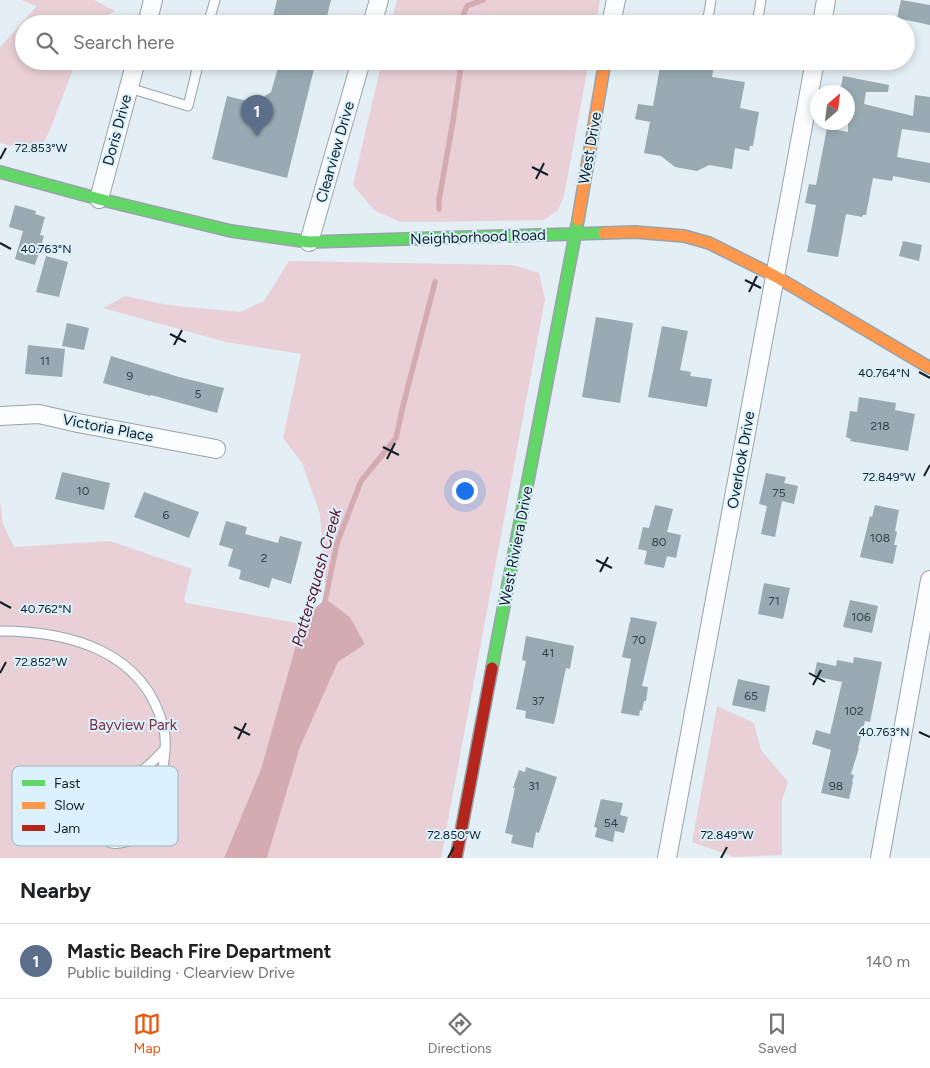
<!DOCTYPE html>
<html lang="en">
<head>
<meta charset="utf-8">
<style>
  body { margin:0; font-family:Figtree,sans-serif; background:#f6f6f6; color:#202124 }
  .compass { position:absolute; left:810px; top:85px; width:45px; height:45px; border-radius:50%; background:#fff; box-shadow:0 2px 8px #0003; rotate:28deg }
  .you { position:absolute; left:464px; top:490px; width:18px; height:18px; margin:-12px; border:4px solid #fff; border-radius:50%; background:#1a73e8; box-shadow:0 0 0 8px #1a73e833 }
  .badge { display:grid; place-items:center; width:32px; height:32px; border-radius:50%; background:#ea580c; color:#fff; font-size:16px; font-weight:700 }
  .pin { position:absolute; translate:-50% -41px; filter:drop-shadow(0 1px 2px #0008) }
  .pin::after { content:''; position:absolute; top:26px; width:18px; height:15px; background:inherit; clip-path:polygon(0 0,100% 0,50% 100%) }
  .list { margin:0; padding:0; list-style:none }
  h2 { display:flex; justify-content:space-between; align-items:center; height:65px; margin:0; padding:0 20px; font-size:21px }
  h2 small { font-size:16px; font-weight:400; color:#757577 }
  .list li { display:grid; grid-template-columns:32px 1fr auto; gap:15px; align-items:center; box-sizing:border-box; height:75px; padding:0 20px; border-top:1px solid #e0e0e0 }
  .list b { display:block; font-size:19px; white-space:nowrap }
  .list p { margin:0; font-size:16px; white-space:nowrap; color:#757577 }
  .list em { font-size:16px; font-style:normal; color:#757577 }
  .icon { flex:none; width:28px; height:28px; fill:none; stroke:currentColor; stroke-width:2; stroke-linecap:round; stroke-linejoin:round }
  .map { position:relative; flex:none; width:930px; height:858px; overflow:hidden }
  .search { position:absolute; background:#fff; box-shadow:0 2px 8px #0003; left:15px; right:15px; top:15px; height:55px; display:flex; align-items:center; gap:12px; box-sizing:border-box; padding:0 18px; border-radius:28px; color:#757577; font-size:19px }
  .sheet { height:140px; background:#fff }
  nav { display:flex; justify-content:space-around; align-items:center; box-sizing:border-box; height:70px; border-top:1px solid #e0e0e0; background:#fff; font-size:14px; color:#757577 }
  nav a { display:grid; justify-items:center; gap:2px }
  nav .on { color:#ea580c }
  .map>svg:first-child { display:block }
  .green { fill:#e8d0d6 }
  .water { fill:#d5abb2 }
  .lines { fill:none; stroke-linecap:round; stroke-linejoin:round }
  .stream { stroke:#d5abb2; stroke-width:5.5 }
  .building { fill:#99aab2 }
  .lane-casing { stroke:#98a3a9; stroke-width:11 }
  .street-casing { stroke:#98a3a9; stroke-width:20 }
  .fast-casing { stroke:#98a3a9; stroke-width:14 }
  .slow-casing { stroke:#98a3a9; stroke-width:14 }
  .jam-casing { stroke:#98a3a9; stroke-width:14 }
  .lane { stroke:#fbfdfe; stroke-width:9 }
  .street { stroke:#fbfdfe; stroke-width:18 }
  .fast { stroke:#63d668; stroke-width:11 }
  .slow { stroke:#ff974d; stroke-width:11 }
  .jam { stroke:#b3261e; stroke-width:11 }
  .ticks { fill:none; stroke:#111f26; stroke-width:2 }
  .labels { text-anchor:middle; stroke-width:4; stroke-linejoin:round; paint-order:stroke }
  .number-label { font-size:12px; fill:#334249 }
  .street-label { font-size:15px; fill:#111f26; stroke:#dbf1fd }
  .park-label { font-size:15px; fill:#7e303f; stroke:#dbf1fd }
  .water-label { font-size:16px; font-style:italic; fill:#5e1024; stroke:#dbf1fd }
  .key { fill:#dbf1fd; stroke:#9eb2bc; stroke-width:1 }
  .key-label { font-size:14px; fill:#111f26 }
  .ticks-label { font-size:12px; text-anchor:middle; fill:#111f26; stroke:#dbf1fd; stroke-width:4; stroke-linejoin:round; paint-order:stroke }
</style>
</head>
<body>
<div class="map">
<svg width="930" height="858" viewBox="0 0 930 858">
  <rect width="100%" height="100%" fill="#e3eff5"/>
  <path class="green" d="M21,0h73l21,11 -24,13h-67v37h52l-24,64 -13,28 -39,-10v-96l37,-41z
    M397,0h203l-4,24h-205z
    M382,61h207l-25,135 -6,14 -14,10 -110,2h-34l-26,-12 -21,-25z
    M289,261l224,4 26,8 6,26 -104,559h-174l33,-111 38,-85 27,-18 -15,-27 -24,-18 -6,-85 -18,-51 -19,-25 18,-84 -75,-12 -123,-34 22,-12 43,9 72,7 24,-11z
    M0,501l3,23 11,23 96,-6 82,28 -8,30 2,4 117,21 -42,145 -37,89h-224z
    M717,706l37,17 7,27 27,32 -6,18v55l-48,2 -42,-15z"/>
  <path class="water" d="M326,599l24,18 15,27 -27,18 -38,85 -33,111h-43l37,-89 43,-152z"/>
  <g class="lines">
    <path class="stream" d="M459,24l8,-18 16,-6
      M439,209v-9l14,-79 7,-48 -1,-12
      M324,606l13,-63 24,-62 35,-43 7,-32 32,-124"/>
  </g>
  <path class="building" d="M277,0h54l-6,24h-54z
    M901,0l29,5v20l-33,-7z
    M280,61h36l-29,117 -75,-19 15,-63 28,7 16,-11z
    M661,61h54l-3,16 33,5 -5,26 19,4 -6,34h-3l-1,5 -14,-3 -3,21 -23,-4 -12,6 -22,-4 -14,-11 -17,-3 6,-31 -15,-3 3,-15 15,2z
    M843,76l46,9 -1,7h-22l-2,12 49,12 2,-21 15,2v36l-28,-4 -5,28 33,6v20l-37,-7 -1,5 -19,-3 -7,37h-3l-1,2 -16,-3 -8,43 -31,-5 9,-47 -11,-2 4,-19 7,1 11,-57 21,4v-40h-8z
    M15,205l21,6 -1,3 10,3 -5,18 4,1 -9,29 -20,-6 8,-28 -14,-4z
    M903,241l19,4 -3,16 -20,-5z
    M46,256l22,6 -9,35 -23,-5z
    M596,317l37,6 -13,80 -38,-6z
    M67,323l22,5 -5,22 -22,-4z
    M662,326l26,5 -8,39 11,2 -1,4 22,3 -5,28 -59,-10z
    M28,345l37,4 -3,28 -37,-3z
    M111,356l68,21 45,11 -7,25 -66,-18 -1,1 -47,-13z
    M859,397l37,6 -1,7 20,4 -7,37 -58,-10 1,-2 -5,-2 4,-26 7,1z
    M62,472l48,11 -6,27 -49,-11z
    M766,473l20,4 -2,6 14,3 -4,18 -12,-3 -7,36 -14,-3 6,-28 -8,-2z
    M144,492l55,20 -10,26 -55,-21z
    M655,505l18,4 -6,23 14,3 -5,23 -9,-2 -3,12 -20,-4 3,-13 -9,-2 5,-22 6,1z
    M875,505l24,5 -4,21 2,1 -3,13h3l-4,19 -33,-7 10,-41 2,1z
    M226,521l21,6 -2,7 33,9 2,-7 22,6 -11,42 -19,-6 -3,10 -30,-9 2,-9 -13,-4 5,-17 -14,-4z
    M764,583l26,5 -7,31 -25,-5z
    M850,600l28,6 -6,27 -29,-6z
    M631,617l26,5 -15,64 6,1 -2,14h-2l-2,10 -2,-1 -1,6 -18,-3 10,-54 -9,-2z
    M526,636l48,10 -4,23 -4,-1 -12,56 -29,-6 1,-7 -10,-2 10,-48 -4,-1z
    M854,657l28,5 -12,60 -5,-1 -7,27h1l-8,26 3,1 -2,7h1l-4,17 -28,-6 10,-43 -19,-6 4,-14 14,4 12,-52 -28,-6 3,-14 19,4 1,-6 16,3z
    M738,679l32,7 -5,26 -33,-7z
    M526,767l31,10 -18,56 -3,-1 -3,16 -22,-5 2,-8 -8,-2 10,-45h-2l6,-18 6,2z
    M601,799l22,4 -3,12 8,2 -4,16 -9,-2 -2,11 -18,-5 2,-9 -3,-1z"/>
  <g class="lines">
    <g class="lane-casing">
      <path id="lane" d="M208,24l7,-24
        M707,24l4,-24
        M757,24l4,-24
        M129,88l59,18 11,-45
        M0,631c69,0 144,20 163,95 6,20 -1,47 -6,67 -4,15 -8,29 -19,40 -3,3 -6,6 -9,8 -6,2 -16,4 -22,0 -4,-2 -7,-8 -8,-13 -2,-9 -3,-16 3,-25 7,-12 30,-24 41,-33 8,-6 15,-14 22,-21"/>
    </g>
    <g class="street-casing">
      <path id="street" d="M147,24l6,-24
        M372,24l7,-24
        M611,24l5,-24
        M822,24l4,-24
        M99,199l37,-138
        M309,242l52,-181
        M0,416l39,-2 39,9 138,26
        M667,858l148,-797
        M880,858l50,-278"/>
    </g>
    <g class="fast-casing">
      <path id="fast" d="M0,172l99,27 132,32 78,11 295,-9
        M492,668l86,-448"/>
    </g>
    <g class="slow-casing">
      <path id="slow" d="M578,220l27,-159
        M604,233l31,-1 49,4 25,7 66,33 155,92"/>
    </g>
    <g class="jam-casing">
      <path id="jam" d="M456,858l36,-190"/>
    </g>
    <use href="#lane" class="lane"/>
    <use href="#street" class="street"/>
    <use href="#fast" class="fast"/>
    <use href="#slow" class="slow"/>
    <use href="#jam" class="jam"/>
  </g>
  <path class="ticks" d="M0,159l6,-11M532,167l16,8M536,179l8,-16M0,243l11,6M745,280l16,8M749,292l8,-16M170,334l16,8M174,345l8,-15M919,372l11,6M383,447l16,8M387,459l8,-16M924,476l6,-11M596,560l16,8M600,572l8,-15M0,602l11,6M0,673l6,-11M809,673l16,9M813,685l8,-15M234,727l16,8M919,732l11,5M238,739l8,-16M448,858l6,-11M721,858l6,-11"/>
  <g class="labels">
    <g class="number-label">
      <text x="45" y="365">11</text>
      <text x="130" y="380">9</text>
      <text x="198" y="398">5</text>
      <text x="880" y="430">218</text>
      <text x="83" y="495">10</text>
      <text x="779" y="497">75</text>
      <text x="166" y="519">6</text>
      <text x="880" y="542">108</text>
      <text x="659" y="546">80</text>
      <text x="264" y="562">2</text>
      <text x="774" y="605">71</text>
      <text x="861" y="621">106</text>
      <text x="639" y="644">70</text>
      <text x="548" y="657">41</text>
      <text x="751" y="700">65</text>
      <text x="538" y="705">37</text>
      <text x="854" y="715">102</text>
      <text x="534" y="790">31</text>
      <text x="836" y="790">98</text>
      <text x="611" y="827">54</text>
    </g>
    <g class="street-label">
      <text transform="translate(117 130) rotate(-75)" y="5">Doris Drive</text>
      <text transform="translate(590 148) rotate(-80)" y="5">West Drive</text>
      <text transform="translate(335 152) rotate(-74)" y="5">Clearview Drive</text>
      <text transform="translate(478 237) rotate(-2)" y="5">Neighborhood Road</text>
      <text transform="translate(108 428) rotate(11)" y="5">Victoria Place</text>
      <text transform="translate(741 460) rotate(-80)" y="5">Overlook Drive</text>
      <text transform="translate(516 546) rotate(-79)" y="5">West Riviera Drive</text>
    </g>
    <g class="park-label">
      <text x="133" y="730">Bayview Park</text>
    </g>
    <g class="water-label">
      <text transform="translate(316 577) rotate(-74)" y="6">Pattersquash Creek</text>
    </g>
  </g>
  <rect x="12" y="766" width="166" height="80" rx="8" class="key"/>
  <rect x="22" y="780" width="23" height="6" fill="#63d668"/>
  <rect x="22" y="802" width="23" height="7" fill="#ff974d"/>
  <rect x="22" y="825" width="23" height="6" fill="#b3261e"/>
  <g class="key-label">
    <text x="54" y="788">Fast</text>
    <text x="54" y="810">Slow</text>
    <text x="54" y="833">Jam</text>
  </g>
  <g class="ticks-label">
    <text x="41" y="152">72.853°W</text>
    <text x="46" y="253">40.763°N</text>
    <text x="884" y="377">40.764°N</text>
    <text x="889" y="481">72.849°W</text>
    <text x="46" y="613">40.762°N</text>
    <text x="41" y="666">72.852°W</text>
    <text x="884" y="736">40.763°N</text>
    <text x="454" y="839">72.850°W</text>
    <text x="727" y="839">72.849°W</text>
  </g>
</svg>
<svg class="compass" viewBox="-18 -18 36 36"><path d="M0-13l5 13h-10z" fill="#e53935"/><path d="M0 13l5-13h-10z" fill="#757577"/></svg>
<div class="you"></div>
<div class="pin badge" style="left:257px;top:136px;background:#5c6f8a">1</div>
<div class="search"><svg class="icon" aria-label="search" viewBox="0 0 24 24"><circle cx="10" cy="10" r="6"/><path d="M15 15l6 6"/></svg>Search here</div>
</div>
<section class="sheet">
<h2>Nearby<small></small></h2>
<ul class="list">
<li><span class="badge" style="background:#5c6f8a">1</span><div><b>Mastic Beach Fire Department</b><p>Public building · Clearview Drive</p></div><em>140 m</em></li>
</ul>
</section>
<nav>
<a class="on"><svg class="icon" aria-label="map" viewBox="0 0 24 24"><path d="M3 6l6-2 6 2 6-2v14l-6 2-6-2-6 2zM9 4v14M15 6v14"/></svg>Map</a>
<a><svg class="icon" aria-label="directions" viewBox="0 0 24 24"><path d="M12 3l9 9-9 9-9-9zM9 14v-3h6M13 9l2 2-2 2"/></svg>Directions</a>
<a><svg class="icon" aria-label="saved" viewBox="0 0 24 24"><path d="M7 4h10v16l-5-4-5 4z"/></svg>Saved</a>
</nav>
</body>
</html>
